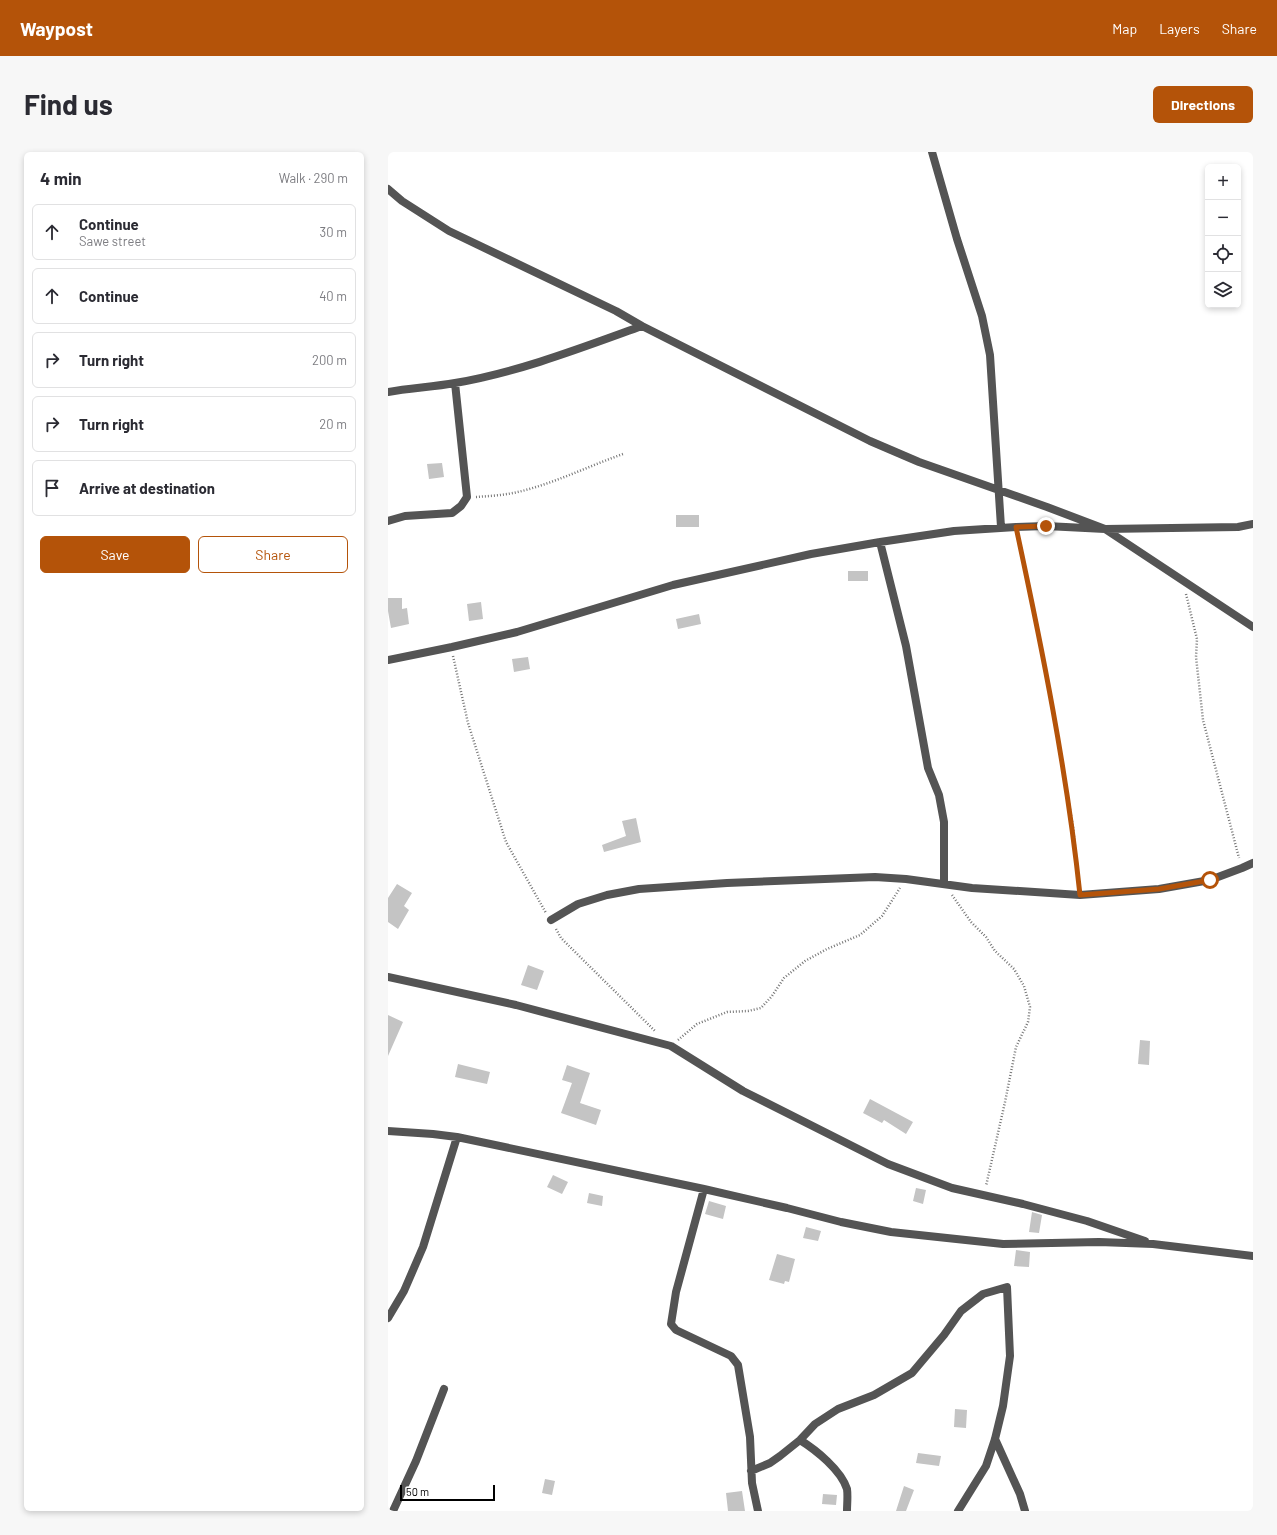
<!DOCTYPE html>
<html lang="en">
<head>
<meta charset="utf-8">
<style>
  body { margin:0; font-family:Barlow,sans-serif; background:#f7f7f7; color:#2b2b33 }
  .controls { position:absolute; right:12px; top:12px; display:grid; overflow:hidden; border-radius:6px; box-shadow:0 2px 6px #0003 }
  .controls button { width:36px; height:36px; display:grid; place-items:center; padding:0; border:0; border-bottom:1px solid #e1e1e2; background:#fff; color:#2b2b33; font:20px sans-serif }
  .scale { position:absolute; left:12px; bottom:10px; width:95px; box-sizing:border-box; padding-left:4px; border:2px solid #000; border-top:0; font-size:11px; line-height:14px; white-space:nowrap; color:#000; -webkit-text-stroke:3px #fff; paint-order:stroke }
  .stop { position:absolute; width:12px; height:12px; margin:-9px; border:3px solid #b45309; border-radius:50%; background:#fff }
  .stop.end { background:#b45309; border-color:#fff; box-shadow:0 1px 4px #0008 }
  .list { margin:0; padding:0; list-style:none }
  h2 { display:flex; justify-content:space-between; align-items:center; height:52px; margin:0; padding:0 16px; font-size:17px }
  h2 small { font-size:13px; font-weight:400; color:#7c7c81 }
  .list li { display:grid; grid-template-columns:26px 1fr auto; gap:12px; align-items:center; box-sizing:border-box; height:56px; margin:0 8px 8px; padding:0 8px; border:1px solid #e1e1e2; border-radius:6px }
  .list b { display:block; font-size:15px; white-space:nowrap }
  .list p { margin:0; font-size:13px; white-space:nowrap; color:#7c7c81 }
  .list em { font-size:13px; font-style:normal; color:#7c7c81 }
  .actions { display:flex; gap:8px; padding:12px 16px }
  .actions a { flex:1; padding:9px 0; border:1px solid #b45309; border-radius:6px; text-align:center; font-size:14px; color:#b45309 }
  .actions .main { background:#b45309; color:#fff }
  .icon { flex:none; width:22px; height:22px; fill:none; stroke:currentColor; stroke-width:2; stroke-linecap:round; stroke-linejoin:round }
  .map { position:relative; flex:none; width:865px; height:1359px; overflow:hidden; border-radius:6px }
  header { display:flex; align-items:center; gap:24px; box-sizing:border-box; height:56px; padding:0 20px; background:#b45309; color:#fff }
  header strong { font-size:19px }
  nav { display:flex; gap:22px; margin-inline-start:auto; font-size:14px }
  .intro { display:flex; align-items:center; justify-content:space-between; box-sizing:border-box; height:96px; padding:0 24px }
  h1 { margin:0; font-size:28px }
  .button { padding:10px 18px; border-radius:6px; background:#b45309; color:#fff; font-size:14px; font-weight:700 }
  main { display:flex; gap:24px; padding:0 24px }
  aside { flex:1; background:#fff; border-radius:6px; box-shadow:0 2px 6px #0003 }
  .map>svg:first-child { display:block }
  .building { fill:#c4c4c4 }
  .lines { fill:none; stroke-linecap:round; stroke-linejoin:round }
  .path { stroke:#767676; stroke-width:2.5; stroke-dasharray:1 2; stroke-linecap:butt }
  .street { stroke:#545454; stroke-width:8 }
  .route { stroke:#b45309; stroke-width:5 }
</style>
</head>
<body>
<header>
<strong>Waypost</strong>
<nav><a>Map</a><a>Layers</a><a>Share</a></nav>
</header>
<div class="intro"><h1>Find us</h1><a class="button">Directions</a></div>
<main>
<aside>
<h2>4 min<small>Walk · 290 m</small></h2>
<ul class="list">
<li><svg class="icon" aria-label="ahead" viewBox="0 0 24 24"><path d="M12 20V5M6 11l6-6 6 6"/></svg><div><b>Continue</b><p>Sawe street</p></div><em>30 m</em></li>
<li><svg class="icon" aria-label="ahead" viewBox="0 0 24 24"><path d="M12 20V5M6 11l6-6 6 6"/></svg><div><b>Continue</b></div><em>40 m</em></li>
<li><svg class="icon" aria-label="right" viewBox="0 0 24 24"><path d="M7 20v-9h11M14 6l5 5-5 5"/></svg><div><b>Turn right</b></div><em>200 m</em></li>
<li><svg class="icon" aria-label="right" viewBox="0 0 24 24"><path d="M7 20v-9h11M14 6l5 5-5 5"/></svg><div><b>Turn right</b></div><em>20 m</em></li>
<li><svg class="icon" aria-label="arrive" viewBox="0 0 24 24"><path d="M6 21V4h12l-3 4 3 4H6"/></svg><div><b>Arrive at destination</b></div></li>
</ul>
<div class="actions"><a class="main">Save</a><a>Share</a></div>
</aside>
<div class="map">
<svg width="865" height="1359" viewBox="0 0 865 1359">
  <rect width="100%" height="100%" fill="#fff"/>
  <path class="building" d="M54,311l2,14 -15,2 -2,-15z
    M288,363h23v12h-23z
    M460,419h20v10h-20z
    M0,446h14v11l5,-1 2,16 -18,4 -3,-17z
    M93,450l2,17 -14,2 -2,-17z
    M311,462l2,10 -23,5 -2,-10z
    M140,505l2,12 -16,3 -2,-13z
    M248,666l5,24 -37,10 -2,-7 24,-9 -4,-15z
    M9,732l15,9 -8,13 5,4 -11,19 -10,-7v-24z
    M140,813l16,6 -7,19 -16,-5z
    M0,863l15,7 -15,34z
    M752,888l10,1 -1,24 -11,-1z
    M70,912l32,8 -3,12 -32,-7z
    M179,913l23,8 -10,30 21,7 -5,15 -35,-12 11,-30 -10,-3z
    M482,947l43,23 -7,12 -22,-14 -2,3 -19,-10z
    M165,1023l15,7 -6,12 -15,-7z
    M528,1036l10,2 -3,14 -10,-3z
    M201,1041l14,3 -1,10 -15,-3z
    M321,1049l17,5 -3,13 -18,-5z
    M644,1060l10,3 -3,18 -10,-1z
    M418,1075l15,4 -3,10 -15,-3z
    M628,1098l14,2 -1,15 -15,-1z
    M389,1102l18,5 -6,23 -4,-1 -1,3 -15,-4z
    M567,1257l12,1 -1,18 -12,-1z
    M530,1301l23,3 -2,10 -23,-3z
    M157,1327l10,2 -3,14 -10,-2z
    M516,1334l10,4 -8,21h-10z
    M354,1339l3,20h-17l-2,-18z
    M435,1342l14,1 -1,10 -14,-1z"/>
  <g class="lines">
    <path class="path" d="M88,345c15,-1 31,-2 46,-6 35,-9 67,-25 101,-37
      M630,383l18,84 37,207 6,59
      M798,442l11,45 -1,18 7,63 36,138
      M65,504l15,67 38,119 40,71
      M564,743l19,27 15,15 9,14 19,18 10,17 6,21 -2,15 -12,25 -11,55 -19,84
      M168,777l5,9 94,93
      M290,888l19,-16 30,-12 21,-1 13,-3 11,-12 12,-18 21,-17 22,-12 33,-14 22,-19 18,-28"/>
    <path class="street" d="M544,0l25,87 25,77 8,39 11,172
      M0,37l14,12 47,30 167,80 26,15 228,115 49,21 128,45 58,22 148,98
      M0,240c22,-4 45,-5 67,-9 64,-11 126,-35 187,-57
      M0,369l17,-5 47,-3 9,-7 6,-9 -12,-114
      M492,390l26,104 22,122 11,27 5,27v61
      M0,508l64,-13 65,-15 156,-47 138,-31 69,-12 74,-11 62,-4 30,-1 59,3 133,-2 15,-3
      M163,768l27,-16 29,-9 32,-6 88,-6 148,-6 31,2 66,9 108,7 79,-6 51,-9 32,-12 11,-5
      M0,825l128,28 155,41 72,45 145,73 64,24 71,16 64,17 58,20
      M0,979l45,3 24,3 247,52 83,19 54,14 50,10 112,12 96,-2 54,2 100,12
      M316,1037l-28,103 -5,32 5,6 55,26 7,9 12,72 2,46 6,28
      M0,1166l16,-27 19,-44 34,-110
      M607,1287l25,55 5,17
      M412,1288c16,10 41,30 47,49 1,7 0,15 0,22
      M363,1319l19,-8 10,-7 20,-16 15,-16 23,-15 36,-14 38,-22 32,-38 17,-24 22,-17 24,-7 3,69 -7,50 -8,33 -9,27 -28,45
      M5,1359l23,-50 28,-72"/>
  </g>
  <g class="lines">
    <path class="route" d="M658,374l-30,1c26,121 51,244 64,368l79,-6 51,-9"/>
  </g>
</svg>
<div class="controls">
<button>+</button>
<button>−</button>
<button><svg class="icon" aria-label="locate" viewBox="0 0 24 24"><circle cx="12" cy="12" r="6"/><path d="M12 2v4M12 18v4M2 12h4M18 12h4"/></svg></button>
<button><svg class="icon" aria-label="layers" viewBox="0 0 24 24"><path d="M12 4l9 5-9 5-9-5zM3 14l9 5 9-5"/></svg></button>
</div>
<div class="scale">50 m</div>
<div class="stop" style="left:822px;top:728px"></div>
<div class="stop end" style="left:658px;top:374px"></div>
</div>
</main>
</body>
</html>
